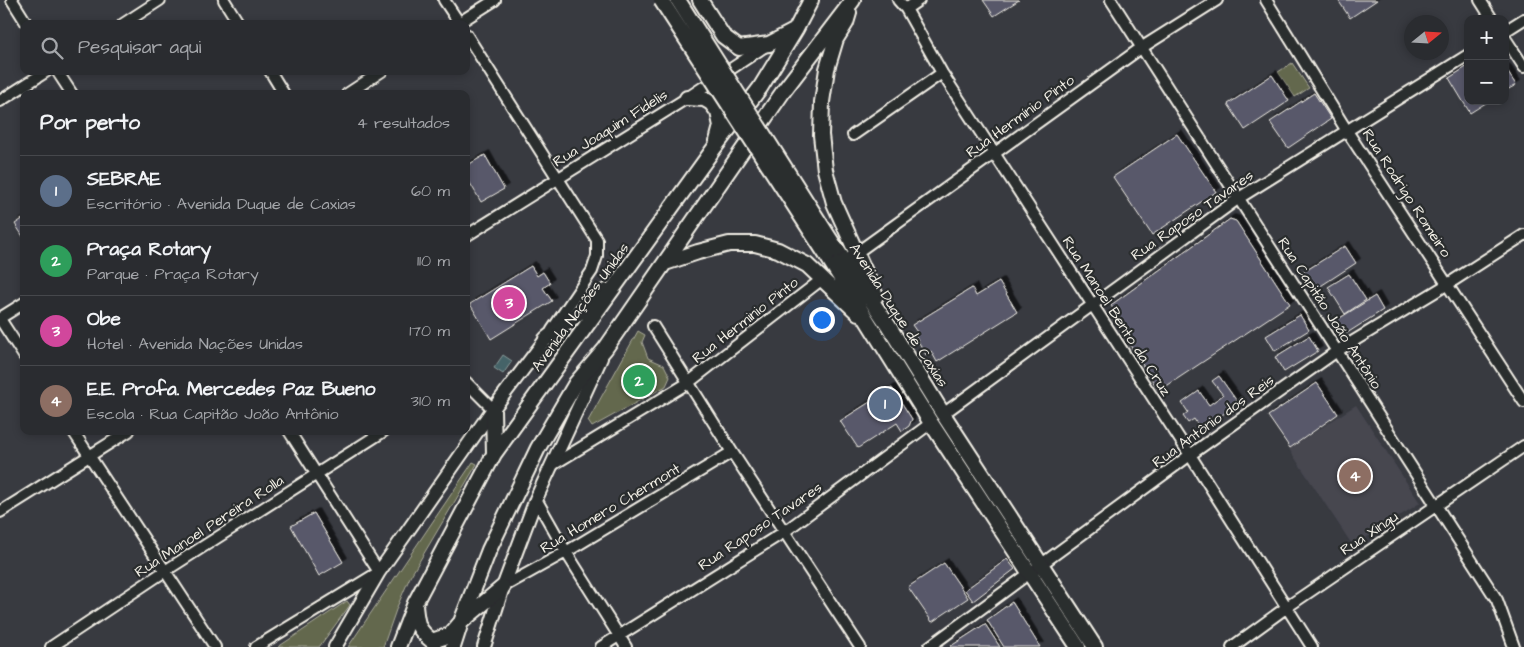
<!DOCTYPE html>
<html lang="pt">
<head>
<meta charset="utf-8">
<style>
  body { margin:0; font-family:"Architects Daughter",sans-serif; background:#323438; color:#f1f3f6 }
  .controls { position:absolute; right:15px; top:15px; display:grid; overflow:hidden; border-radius:10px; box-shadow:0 2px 8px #0003 }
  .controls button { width:45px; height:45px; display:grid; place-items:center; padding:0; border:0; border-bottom:1px solid #46484c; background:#2a2c30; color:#f1f3f6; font:25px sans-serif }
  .compass { position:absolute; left:1404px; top:15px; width:45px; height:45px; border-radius:50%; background:#2a2c30; box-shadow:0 2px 8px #0003; rotate:72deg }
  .you { position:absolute; left:821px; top:319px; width:18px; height:18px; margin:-12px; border:4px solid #fff; border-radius:50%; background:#1a73e8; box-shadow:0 0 0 8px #1a73e833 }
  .badge { display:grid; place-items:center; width:32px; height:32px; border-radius:50%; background:#ffd166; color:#fff; font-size:16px; font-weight:700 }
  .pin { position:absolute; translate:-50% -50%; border:2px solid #fff; box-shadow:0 1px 5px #0006 }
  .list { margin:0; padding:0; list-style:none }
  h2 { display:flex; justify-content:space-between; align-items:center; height:65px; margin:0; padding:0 20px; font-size:21px }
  h2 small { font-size:16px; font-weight:400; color:#a5a7ab }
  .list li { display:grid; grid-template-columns:32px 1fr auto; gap:15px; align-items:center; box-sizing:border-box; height:70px; padding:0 20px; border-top:1px solid #46484c }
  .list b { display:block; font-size:19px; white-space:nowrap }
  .list p { margin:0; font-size:16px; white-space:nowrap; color:#a5a7ab }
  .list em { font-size:16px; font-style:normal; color:#a5a7ab }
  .icon { flex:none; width:28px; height:28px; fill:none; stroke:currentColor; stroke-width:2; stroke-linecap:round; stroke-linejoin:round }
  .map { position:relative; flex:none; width:1524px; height:647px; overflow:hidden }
  .search { position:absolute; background:#2a2c30; box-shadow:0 2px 8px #0003; left:20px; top:20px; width:450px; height:55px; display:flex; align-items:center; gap:12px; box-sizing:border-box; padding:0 18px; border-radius:10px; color:#a5a7ab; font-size:19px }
  .panel { position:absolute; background:#2a2c30; box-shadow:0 2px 8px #0003; left:20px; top:90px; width:450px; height:345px; border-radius:10px }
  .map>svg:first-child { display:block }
  .built { fill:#464650 }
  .green { fill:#63684e; stroke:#acac9b }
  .water { fill:#456367; stroke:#8b9c9b }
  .building { fill:#58596b; stroke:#f4f1e8; filter:url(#shadow) }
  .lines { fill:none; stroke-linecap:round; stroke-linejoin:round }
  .minor-casing { stroke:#f4f1e8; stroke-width:14 }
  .tertiary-casing { stroke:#f4f1e8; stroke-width:16 }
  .secondary-casing { stroke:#f4f1e8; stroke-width:18 }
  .minor { stroke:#2a2d2e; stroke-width:10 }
  .tertiary { stroke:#2a2d2e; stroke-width:12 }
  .secondary { stroke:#2a2d2e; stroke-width:14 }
  .secondary-bridge-casing { stroke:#f4f1e8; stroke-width:18; stroke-linecap:butt }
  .secondary-bridge { stroke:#2a2d2e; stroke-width:14 }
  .labels { text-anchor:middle; stroke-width:4.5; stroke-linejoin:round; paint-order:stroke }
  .street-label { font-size:15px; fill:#f4f1e8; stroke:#2a2d2e }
</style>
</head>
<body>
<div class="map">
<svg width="1524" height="647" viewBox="0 0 1524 647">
  <defs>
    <filter id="shadow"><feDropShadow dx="4.5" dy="-4.5" stdDeviation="0" flood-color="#0009"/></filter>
  </defs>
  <rect width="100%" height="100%" fill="#383a40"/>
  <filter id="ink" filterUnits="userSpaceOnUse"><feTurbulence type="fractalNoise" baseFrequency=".02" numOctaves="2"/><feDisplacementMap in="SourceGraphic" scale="10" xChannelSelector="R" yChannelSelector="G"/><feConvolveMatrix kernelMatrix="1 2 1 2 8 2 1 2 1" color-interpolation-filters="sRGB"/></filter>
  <g filter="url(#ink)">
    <path class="built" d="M1356,405l64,98 -67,43 -64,-97z"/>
    <path class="green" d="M1292,63l17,25 -14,9 -17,-25z
      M638,331l7,4 -3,7 6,16 16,7 6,12 -4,9 -74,41 -4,-6z
      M473,462l4,2 -67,113 -13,30 -14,40h-35z
      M347,601l3,4 -31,42h-41z"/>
    <path class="water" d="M503,355l9,6 -9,13 -9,-6z"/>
    <path class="building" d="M983,0h36l-25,16z
      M1338,0h39l-27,18z
      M1468,66v35h21l-19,12 -21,-35z
      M1505,68l11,17 -11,6z
      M1272,75l17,26 -44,29 -17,-26z
      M1314,93l17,26 -43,29 -18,-26z
      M1177,134l39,58 -64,43 -39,-58z
      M485,155l19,34 -23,13 -15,-26v-10z
      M24,218v20l-9,-14z
      M1230,219l6,2 54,83 -131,87 -50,-79 4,-3 -2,-4z
      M1345,246l11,17 -43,28 -11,-18z
      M531,266l6,10 6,-4 7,11 -7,5 9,13 -61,38 -21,-35z
      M1349,274l17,26 -21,14 -17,-27z
      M999,282l18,30 -80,50 -6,-11 -5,4 -12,-21 3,-2 -5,-7 60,-37 4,8z
      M1375,296l8,14 -39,25 -9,-14z
      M1300,315l9,15 -34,21 -9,-15z
      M1309,336l9,15 -34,21 -9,-15z
      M1219,376l22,31 -10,7 -2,-4 -28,20 -7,-11 -6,4 -5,-7 5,-4 -6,-9 17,-12 10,14 14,-10 -11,-14z
      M1317,383l21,31 -48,34 -22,-32z
      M892,388l20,31 -3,7 -7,5 -5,-8 -39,25 -18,-27z
      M314,513l29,49 -24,14 -28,-50z
      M1007,559l8,10 -42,32 -8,-11z
      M944,563l24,35 -36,24 -24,-35z
      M1012,602l28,45h-36l-17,-27z
      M985,624l15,23h-48l-1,-1z"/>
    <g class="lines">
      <g class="minor-casing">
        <path id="minor" d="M12,0l15,24
          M224,0l15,24
          M444,0l16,24
          M898,0l8,9 36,64 248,382 122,192
          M1111,0l386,600 17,47
          M1266,0l81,131 177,271
          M1480,0l12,19
          M906,9l13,-9
          M123,24l37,-24
          M457,24l38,-24
          M1505,31l19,-12
          M466,34l131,206v16l-5,15 -40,59
          M1505,38l19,29
          M57,71l15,23
          M270,71l14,23
          M347,94l35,-23
          M0,101l47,-30
          M853,135l89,-62
          M466,236l221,-138 80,-53
          M852,256l289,-208 76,-48
          M0,318l24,-15
          M0,319l24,37
          M653,326l79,126 128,195
          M466,382l27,27
          M943,414l296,-216 229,-143
          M73,431l142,216
          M554,464l134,-81 133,-103
          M536,499l30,53 60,95
          M0,512l129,-81
          M503,587l63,-35 166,-100
          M51,647l114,-76 219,-140
          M256,647l123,-75 -90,-141
          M601,647l183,-115 147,-109
          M929,647l261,-192 147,-104 111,-67 76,-49
          M1232,647l55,-40 237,-161"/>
      </g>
      <g class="tertiary-casing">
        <path id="tertiary" d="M335,647l44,-75 114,-163 53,-70
          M484,647l19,-60 33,-88 65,-141"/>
      </g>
      <g class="secondary-casing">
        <path id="secondary" d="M700,0l23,36 16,12 30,-4 25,-13
          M849,13l-3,10 -10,16 -9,30 -5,33 -1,33 4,35 9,33 42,93
          M687,98l17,1 7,4 7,9 3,14 -4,15
          M837,250l51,75 55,89 152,233
          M827,256l104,167 147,224
          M665,263l33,-11 31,-8h26l23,6 29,15 51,48
          M546,339l60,-48
          M493,409l1,45
          M415,606c2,18 2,23 17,35l18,-6 11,-13 42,-35
          M398,647l17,-44 79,-149 221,-307 45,-59 36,-59 15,-29
          M453,647l8,-25 28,-72 49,-102 38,-65 29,-34 180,-260 68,-89"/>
      </g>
      <use href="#minor" class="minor"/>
      <use href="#tertiary" class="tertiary"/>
      <use href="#secondary" class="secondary"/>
      <g class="secondary-bridge-casing">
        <path id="secondary-bridge" d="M661,0l166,256
          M678,0l159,250"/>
      </g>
      <use href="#secondary-bridge" class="secondary-bridge"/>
    </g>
  </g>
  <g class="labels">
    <g class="street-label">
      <text transform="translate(1020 116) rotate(-36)" y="5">Rua Hermínio Pinto</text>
      <text transform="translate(610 128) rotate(-32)" y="5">Rua Joaquim Fidelis</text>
      <text transform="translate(1407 193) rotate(57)" y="5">Rua Rodrigo Romeiro</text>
      <text transform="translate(1192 215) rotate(-35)" y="5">Rua Raposo Tavares</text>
      <text transform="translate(580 307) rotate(-54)" y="5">Avenida Nações Unidas</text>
      <text transform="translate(1330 313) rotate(57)" y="5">Rua Capitão João Antônio</text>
      <text transform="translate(899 315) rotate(57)" y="5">Avenida Duque de Caxias</text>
      <text transform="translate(1117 316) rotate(57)" y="5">Rua Manoel Bento da Cruz</text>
      <text transform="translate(745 320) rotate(-38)" y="5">Rua Herminio Pinto</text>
      <text transform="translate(1213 421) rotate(-36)" y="5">Rua Antônio dos Reis</text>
      <text transform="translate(610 508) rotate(-31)" y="5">Rua Homero Chermont</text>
      <text transform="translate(209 526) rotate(-33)" y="5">Rua Manoel Pereira Rolla</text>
      <text transform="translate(760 526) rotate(-34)" y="5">Rua Raposo Tavares</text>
      <text transform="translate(1369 533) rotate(-34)" y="5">Rua Xingu</text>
    </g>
  </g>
</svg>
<div class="controls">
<button>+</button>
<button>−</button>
</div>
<svg class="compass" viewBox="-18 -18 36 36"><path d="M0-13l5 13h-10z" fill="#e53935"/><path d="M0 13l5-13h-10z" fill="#a5a7ab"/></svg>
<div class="you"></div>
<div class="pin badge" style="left:885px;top:404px;background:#5c6f8a">1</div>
<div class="pin badge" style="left:639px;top:381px;background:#2e9e5b">2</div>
<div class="pin badge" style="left:509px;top:303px;background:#d1479c">3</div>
<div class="pin badge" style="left:1355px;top:476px;background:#8d6e63">4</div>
<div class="search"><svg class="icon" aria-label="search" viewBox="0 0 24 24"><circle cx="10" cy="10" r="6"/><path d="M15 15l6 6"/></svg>Pesquisar aqui</div>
<section class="panel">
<h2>Por perto<small>4 resultados</small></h2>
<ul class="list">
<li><span class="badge" style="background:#5c6f8a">1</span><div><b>SEBRAE</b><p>Escritório · Avenida Duque de Caxias</p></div><em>60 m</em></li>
<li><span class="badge" style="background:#2e9e5b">2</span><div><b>Praça Rotary</b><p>Parque · Praça Rotary</p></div><em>110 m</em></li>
<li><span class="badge" style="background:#d1479c">3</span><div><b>Obe</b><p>Hotel · Avenida Nações Unidas</p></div><em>170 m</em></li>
<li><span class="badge" style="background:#8d6e63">4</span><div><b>E.E. Profa. Mercedes Paz Bueno</b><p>Escola · Rua Capitão João Antônio</p></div><em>310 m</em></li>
</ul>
</section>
</div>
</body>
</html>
